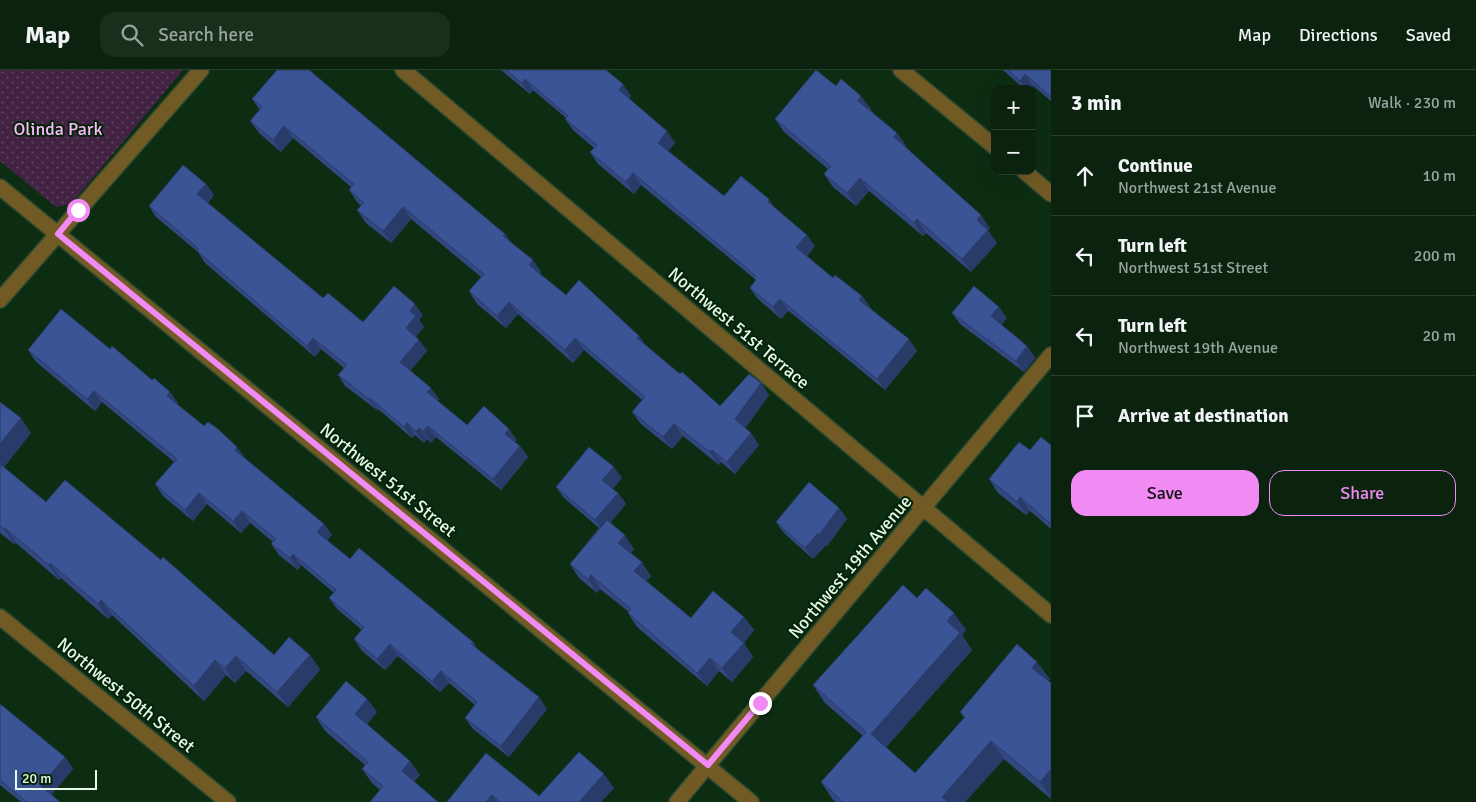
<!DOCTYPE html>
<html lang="en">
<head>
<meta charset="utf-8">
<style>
  body { margin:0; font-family:Signika,sans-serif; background:#182f1c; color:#f1f3f6 }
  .controls { position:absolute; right:15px; top:15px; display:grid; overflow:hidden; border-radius:10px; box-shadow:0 5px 20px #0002 }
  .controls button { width:45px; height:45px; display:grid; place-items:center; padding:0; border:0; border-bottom:1px solid #2a3f2e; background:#0a220e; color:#f1f3f6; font:25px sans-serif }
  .scale { position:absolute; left:15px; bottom:12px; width:82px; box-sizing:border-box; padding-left:5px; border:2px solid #e7f9e7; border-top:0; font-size:14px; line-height:18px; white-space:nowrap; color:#e7f9e7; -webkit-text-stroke:4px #042309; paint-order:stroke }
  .stop { position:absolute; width:15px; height:15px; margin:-11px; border:4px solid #f28af3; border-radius:50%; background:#fff }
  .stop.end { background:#f28af3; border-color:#fff; box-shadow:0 1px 5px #0008 }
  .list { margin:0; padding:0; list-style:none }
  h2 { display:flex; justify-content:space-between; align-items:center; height:65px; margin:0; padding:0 20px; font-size:21px }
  h2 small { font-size:16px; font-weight:400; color:#99a49e }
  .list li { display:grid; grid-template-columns:32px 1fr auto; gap:15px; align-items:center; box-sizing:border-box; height:80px; padding:0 20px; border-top:1px solid #2a3f2e }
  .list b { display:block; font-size:19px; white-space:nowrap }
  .list p { margin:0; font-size:16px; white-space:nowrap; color:#99a49e }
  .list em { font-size:16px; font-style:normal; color:#99a49e }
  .actions { display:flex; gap:10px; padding:15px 20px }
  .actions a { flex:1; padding:11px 0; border:1px solid #f28af3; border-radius:15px; text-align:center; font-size:18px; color:#f28af3 }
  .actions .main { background:#f28af3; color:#111 }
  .icon { flex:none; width:28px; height:28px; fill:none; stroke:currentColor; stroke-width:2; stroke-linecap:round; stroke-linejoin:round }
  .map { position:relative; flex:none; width:1051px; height:732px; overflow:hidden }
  header { display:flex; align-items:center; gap:30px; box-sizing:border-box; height:70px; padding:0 25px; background:#0a220e; border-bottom:1px solid #2a3f2e }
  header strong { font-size:24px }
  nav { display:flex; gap:28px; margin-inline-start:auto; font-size:18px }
  .search { width:350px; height:45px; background:#182f1c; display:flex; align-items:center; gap:12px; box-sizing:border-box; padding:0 18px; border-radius:15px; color:#99a49e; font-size:19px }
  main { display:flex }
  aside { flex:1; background:#0a220e }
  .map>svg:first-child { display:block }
  .park { fill:url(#park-dots) }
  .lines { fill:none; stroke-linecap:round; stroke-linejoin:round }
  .street-casing { stroke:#2c4a30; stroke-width:18 }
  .street { stroke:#715a24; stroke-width:15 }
  .wall { fill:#334881 }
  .shaded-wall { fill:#293b69 }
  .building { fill:#3b5496; stroke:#293b69 }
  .route { stroke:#f28af3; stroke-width:6 }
  .labels { text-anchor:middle; stroke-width:4; stroke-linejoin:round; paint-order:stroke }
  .park-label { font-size:18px; fill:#fcbafc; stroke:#042309 }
  .street-label { font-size:18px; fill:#e7f9e7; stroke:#042309 }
</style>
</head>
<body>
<header>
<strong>Map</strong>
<div class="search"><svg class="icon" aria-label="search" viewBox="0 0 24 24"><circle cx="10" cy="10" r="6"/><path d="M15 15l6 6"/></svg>Search here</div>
<nav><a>Map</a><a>Directions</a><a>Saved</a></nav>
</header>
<main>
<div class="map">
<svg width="1051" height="732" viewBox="0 0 1051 732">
  <defs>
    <pattern id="park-dots" width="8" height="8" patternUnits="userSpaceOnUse" patternTransform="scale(1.25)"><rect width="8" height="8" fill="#432343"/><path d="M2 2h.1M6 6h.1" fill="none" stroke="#5e445e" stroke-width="1.8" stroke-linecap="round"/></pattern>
  </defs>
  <rect width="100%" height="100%" fill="#0d2d12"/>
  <path class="park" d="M0,0h183l-112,134 -15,3 -56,-46z"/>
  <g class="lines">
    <g class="street-casing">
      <path id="street" d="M403,0l648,545
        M901,0l94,77
        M1024,101l27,23
        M0,117l751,615
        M0,230l201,-230
        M0,547l228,185
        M677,732l374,-447"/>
    </g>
    <use href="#street" class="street"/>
  </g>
  <path class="wall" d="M501,0h105l25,26 -2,2 46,45 -7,8 56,45 52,13 39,37 -8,10 26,22 29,18 8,11v1l47,43 -32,39 -95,-78 -2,-1 -7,8 -23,-20 -8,-11 6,-8 -115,-95 -7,9 -36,-30 -8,-12 4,-4 -21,-18 -8,-11 1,-1 -33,-28 -3,4z
    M1003,0h48v31l-18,-15 -2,3h-7z
    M836,16l35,23 -1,1 27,23 9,13v1l84,81 -2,3 9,12 -26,29 -45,-39 -3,3 -54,-45 -13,15 -23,-19 -9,-13 4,-5 -44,-37 -9,-13z
    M252,29l253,135 6,8 30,30 -1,2 26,21 73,41 7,10 74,60 41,-23 8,12 -24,33 14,17 -24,29 -14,-12 -2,3 -36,-29 -11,13 -31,-25 -9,-12 10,-12 -58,-50 -11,13 -55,-49 -12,14 -29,-24 -8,-13 12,-14 -70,-58 -20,24 -25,-20 -9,-13 4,-4 -4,-4 -8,-12 2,-3 -58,-49 -12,14 -22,-19 -9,-12 10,-11z
    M206,114l8,11 -6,8 115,95 40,24 60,-7 -4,5 5,7 -8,9 3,4 8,11 -17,20 29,28 -2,2 30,24 50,15 -2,2 5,4 8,11 -27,33 -65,-53 -5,6 -4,-4 -3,4 -9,-8 -3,3 -34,-29 -1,1 -32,-24 -7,-11 6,-7 -23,-19 -6,8 -110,-94 -7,-11 -42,-35 -7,-11z
    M952,243l55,5 -6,7 26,21 8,12 -11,14 -64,-48z
    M110,279l68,54 -1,1 27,22 33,21 8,12 79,65 8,11 -5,5 23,19 123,83 4,7 70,60 -38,48 -36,-28 -8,-11 10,-13 -26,-22 -9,9 -42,-36 -13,14 -23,-19 -8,-12 8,-9 -25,-21 -8,-11 5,-5 -33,-28 -3,5 -19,-15 -8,-11 2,-2 -23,-19 -9,10 -34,-29 -14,17 -30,-25 -8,-12 19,-22 -72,-60 -7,9 -59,-49 -8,-12z
    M0,332l31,31 -27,34 42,35 115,58 113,95h36l10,15 -32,37 -42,-36 -11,12 -9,-8 -22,26 -92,-86 -4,4 -47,-41 -2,2 -43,-37 -2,1 -14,-11z
    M1051,375v84l-21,-18 -4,4 -28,-22 -9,-14 41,-29z
    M622,408l-10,11 6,4 8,11 -16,19 24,26 -3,4 20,23 -5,5 45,37 53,-1 10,13 -10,13 9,14 -21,25 -13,-11 -12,15 -70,-59 -9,-14 1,-1 -29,-23 -3,4 -18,-15 -9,-14 29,-36 -35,-30 -8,-11z
    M839,438l8,11 -20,27 -1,-1 -13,14 -29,-26 -8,-11z
    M917,528l49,32 -4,5 10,15 -86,97 29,26 49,-55 -4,-6 90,-33 -2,2 3,2v116l-47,-40 -39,43h-129l-3,-2 -12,-18 42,-46 -38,-33 -12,-18z
    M367,629l10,13 -10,12 53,51 -6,7 -34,8 -8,-7 -10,-14 3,-4 -40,-34 -9,-14z
    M0,634l65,53 8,12 -22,26 9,7h-39l-21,-17z
    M486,683l53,43 75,-8 -13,14h-154z"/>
  <path class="shaded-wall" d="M1025,4l8,12 -2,3h-5l-6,-8z
    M525,9l8,11 -3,4 -8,-11z
    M623,14l8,12 -4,5 -8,-11z
    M861,26l10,13 -4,5 -9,-13z
    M284,56l9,12 -12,14 -8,-12z
    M667,61l8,12 -9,11 -8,-11z
    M897,63l9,13 -3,4 -9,-13z
    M633,103l8,12 -7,9 -8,-12z
    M860,108l9,13 -13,15 -9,-13z
    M206,114l8,11 -9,10 -8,-11z
    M769,129l8,12 -9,-9z
    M403,137l8,12 -20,24 -8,-12z
    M981,145l9,13 -2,3 9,12 -26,29 -9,-13 15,-39z
    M917,149l9,14 -3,3 -9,-13z
    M505,164l9,12 -11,-10z
    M807,165l8,11 -11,12 -8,-11z
    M533,190l8,12 -4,5 -8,-12z
    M862,226l8,11 -3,4 -8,-11z
    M780,229l8,12 -7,8 -8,-12z
    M509,232l9,12 -12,14 -9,-12z
    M415,234l8,11 -4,5 5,7 -10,12 -8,-11 4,-17z
    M999,237l8,11 -8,10 -8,-12z
    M639,266l9,12 -11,-10z
    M313,268l8,11 -6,8 -8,-11z
    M575,268l9,12 -11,13 -8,-13z
    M909,269l8,12 -32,39 -8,-11z
    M419,270l8,11 -19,22 -8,-11z
    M1027,276l8,12 -11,14 -8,-11z
    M761,313l8,12 -26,37 -8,-13z
    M431,318l8,11 -4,5 -8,-12z
    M94,321l8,11 -7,9 -8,-12z
    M170,322l8,11 -3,4 -8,-11z
    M370,328l8,11 -1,1 -8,-11z
    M21,348l10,15 -30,38 -1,-2v-25z
    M407,353l8,12 -3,3 -8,-11z
    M674,354l9,12 -11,13 -9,-12z
    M428,356l8,11 -5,6 -8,-12z
    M419,358l8,11 -3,4 -8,-12z
    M509,359l8,11 -4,5 -8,-11z
    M751,363l8,12 -24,29 -8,-12z
    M520,376l8,11 -27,33 -8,-11z
    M237,377l8,11 -2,3 -8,-11z
    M712,380l9,12 -2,3 -9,-13z
    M614,397l8,11 -12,14 -8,-12z
    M199,423l8,11 -14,17 -8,-11z
    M618,423l8,11 -23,27 -8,-11z
    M1020,427l10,14 -4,4 -9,-13z
    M839,438l8,11 -20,27 -8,-11z
    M242,441l8,12 -9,10 -8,-12z
    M324,454l8,11 -7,8 -8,-11z
    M5,458l11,15 -2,1 -10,-15z
    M818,463l8,12 -13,14 -8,-11z
    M625,465l9,14 -6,7 -10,-13z
    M293,484l8,11 -3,5 -8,-12z
    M642,492l9,14 -7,9 -10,-14z
    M50,493l11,15 -2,2 -10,-15z
    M591,505l9,14 -3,4 -9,-14z
    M101,530l11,15 -4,4 -10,-15z
    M954,543l12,17 -4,5 10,15 -89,101 -12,-17 76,-113z
    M744,547l10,13 -13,16 -10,-14z
    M744,573l9,14 -21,25 -10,-14z
    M390,574l8,12 -13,14 -8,-11z
    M310,585l10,15 -32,37 -11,-15z
    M236,586l10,15 -11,12 -10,-15z
    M710,588l9,13 -12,15 -10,-13z
    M215,590l11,15 -22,26 -10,-15z
    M1037,592l13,17 -6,7 -12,-18z
    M441,601l8,12 -9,9 -8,-11z
    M539,627l8,12 -38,48 -8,-11z
    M367,629l10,13 -13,16 -9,-14z
    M991,671l13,18 -39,43h-20l-3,-5z
    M65,687l8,12 -24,29 -8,-12z
    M410,691l10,14 -9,10 -9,-14z
    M1050,700l1,2v26l-11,-16z
    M604,704l10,14 -13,14h-22z
    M492,725l5,7h-11z"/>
  <path class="building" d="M277,0h32l196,164 -2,2 30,24 -4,5 37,30 13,-15 60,56 -2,2 43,36 2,-2 38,34 29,-32 12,9 -26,36 16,14 -24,29 -15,-12 -2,2 -36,-28 -11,13 -31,-25 13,-15 -70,-59 -10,12 -56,-48 -12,14 -28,-25 15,-17 -81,-67 -20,24 -26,-21 7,-7 -15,-13 5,-6 -70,-58 -11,14 -23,-19 12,-14 -10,-8z
    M506,0h100l17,14 -4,6 48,41 -9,12 66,53 17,-20 28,23 -1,3 39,33 -11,12 37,31 2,-3 27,21 -3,4 50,39 -32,40 -95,-78 -2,-2 -7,8 -23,-19 6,-8 -2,-2 2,-2 -123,-103 -7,9 -36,-30 7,-7 -32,-26 3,-3 -43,-37 -3,4z
    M816,0l20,16 5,-7 20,17 -3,5 39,32 -3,4 87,78 -4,5 11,10 -26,29 -45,-40 -3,4 -54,-45 -13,15 -23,-19 7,-8 -56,-47z
    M1008,0h43v27l-26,-23 -5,7z
    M183,95l23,19 -9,10 126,104 5,-5 35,29 31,-36 21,18 -5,7 6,5 -10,12 13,12 -19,22 31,26 -4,4 40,33 17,-19 25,23 -4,5 15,12 -27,33 -65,-53 -5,5 -4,-3 -3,3 -9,-8 -3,4 -34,-29 -1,1 -31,-24 9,-10 -34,-27 -6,8 -110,-95 2,-2 -50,-43z
    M974,216l25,21 -8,9 36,30 -11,15 -64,-48z
    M61,239l49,40 2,-3 40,34 2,-2 16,14 -3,4 37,30 4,-4 10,7 19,18 -2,3 89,74 -7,8 33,27 9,-11 114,94 -2,2 68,53 -38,49 -36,-28 12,-16 -36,-31 -9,10 -42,-37 -13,15 -23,-20 10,-12 -35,-29 7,-8 -43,-36 -3,4 -19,-14 5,-5 -34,-28 -9,10 -34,-28 -14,17 -30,-26 22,-25 -83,-68 -7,8 -59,-49z
    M0,332l21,16 -21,26z
    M1041,367l10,8v79l-31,-27 -3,5 -28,-23 30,-37 11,8z
    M589,377l25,20 -12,13 16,13 -23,27 -39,-33z
    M0,394l46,38 19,-22 96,80 2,-3 111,98 15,-18 21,18 -33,37 -41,-36 -11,12 -10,-8 -21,26 -93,-86 -3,4 -48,-41 -1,2 -44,-37 -1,1 -4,-3z
    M809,412l30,26 -20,27 -1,-2 -13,15 -29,-26z
    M607,450l18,15 -7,8 24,19 -8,9 57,47 22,-27 31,26 -13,15 13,11 -22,25 -12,-10 -13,15 -69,-60 3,-4 -40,-34 -3,4 -18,-15z
    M903,515l14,13 9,-10 28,25 -7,8 13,12 -89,101 44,39 50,-56 -5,-5 57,-68 20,18 -5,6 19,15v88l-1,-1 -10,12 -49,-41 -49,56 6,5h-105l-22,-20 45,-50 -53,-47z
    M346,611l21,18 -12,15 55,47 -8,10 36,31h-68l13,-16 -21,-17 6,-7 -52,-45z
    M0,634l65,53 -24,29 19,16h-33l-27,-22z
    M579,682l25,22 -25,28h-79l-8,-7 -6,7h-39l39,-49 53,43z"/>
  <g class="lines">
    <path class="route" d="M78,140l-20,24 650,531 52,-62"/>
  </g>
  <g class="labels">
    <g class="park-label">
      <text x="58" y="65">Olinda Park</text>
    </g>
    <g class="street-label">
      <text transform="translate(739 258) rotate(40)" y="6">Northwest 51st Terrace</text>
      <text transform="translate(388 410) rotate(39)" y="6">Northwest 51st Street</text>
      <text transform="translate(850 497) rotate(-50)" y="6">Northwest 19th Avenue</text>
      <text transform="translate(126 625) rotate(39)" y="6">Northwest 50th Street</text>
    </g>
  </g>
</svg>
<div class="controls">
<button>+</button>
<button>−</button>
</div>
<div class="scale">20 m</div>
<div class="stop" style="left:78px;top:140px"></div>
<div class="stop end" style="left:760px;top:633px"></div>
</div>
<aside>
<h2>3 min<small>Walk · 230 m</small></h2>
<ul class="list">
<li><svg class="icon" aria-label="ahead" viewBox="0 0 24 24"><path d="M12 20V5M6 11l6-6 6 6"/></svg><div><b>Continue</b><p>Northwest 21st Avenue</p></div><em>10 m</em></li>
<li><svg class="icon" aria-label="left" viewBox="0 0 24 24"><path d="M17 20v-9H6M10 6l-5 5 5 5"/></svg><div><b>Turn left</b><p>Northwest 51st Street</p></div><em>200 m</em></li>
<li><svg class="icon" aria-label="left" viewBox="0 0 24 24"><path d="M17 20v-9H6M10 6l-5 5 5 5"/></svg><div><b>Turn left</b><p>Northwest 19th Avenue</p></div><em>20 m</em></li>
<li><svg class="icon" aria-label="arrive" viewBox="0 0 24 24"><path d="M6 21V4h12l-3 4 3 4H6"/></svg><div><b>Arrive at destination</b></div></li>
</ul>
<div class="actions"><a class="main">Save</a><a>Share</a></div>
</aside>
</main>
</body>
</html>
